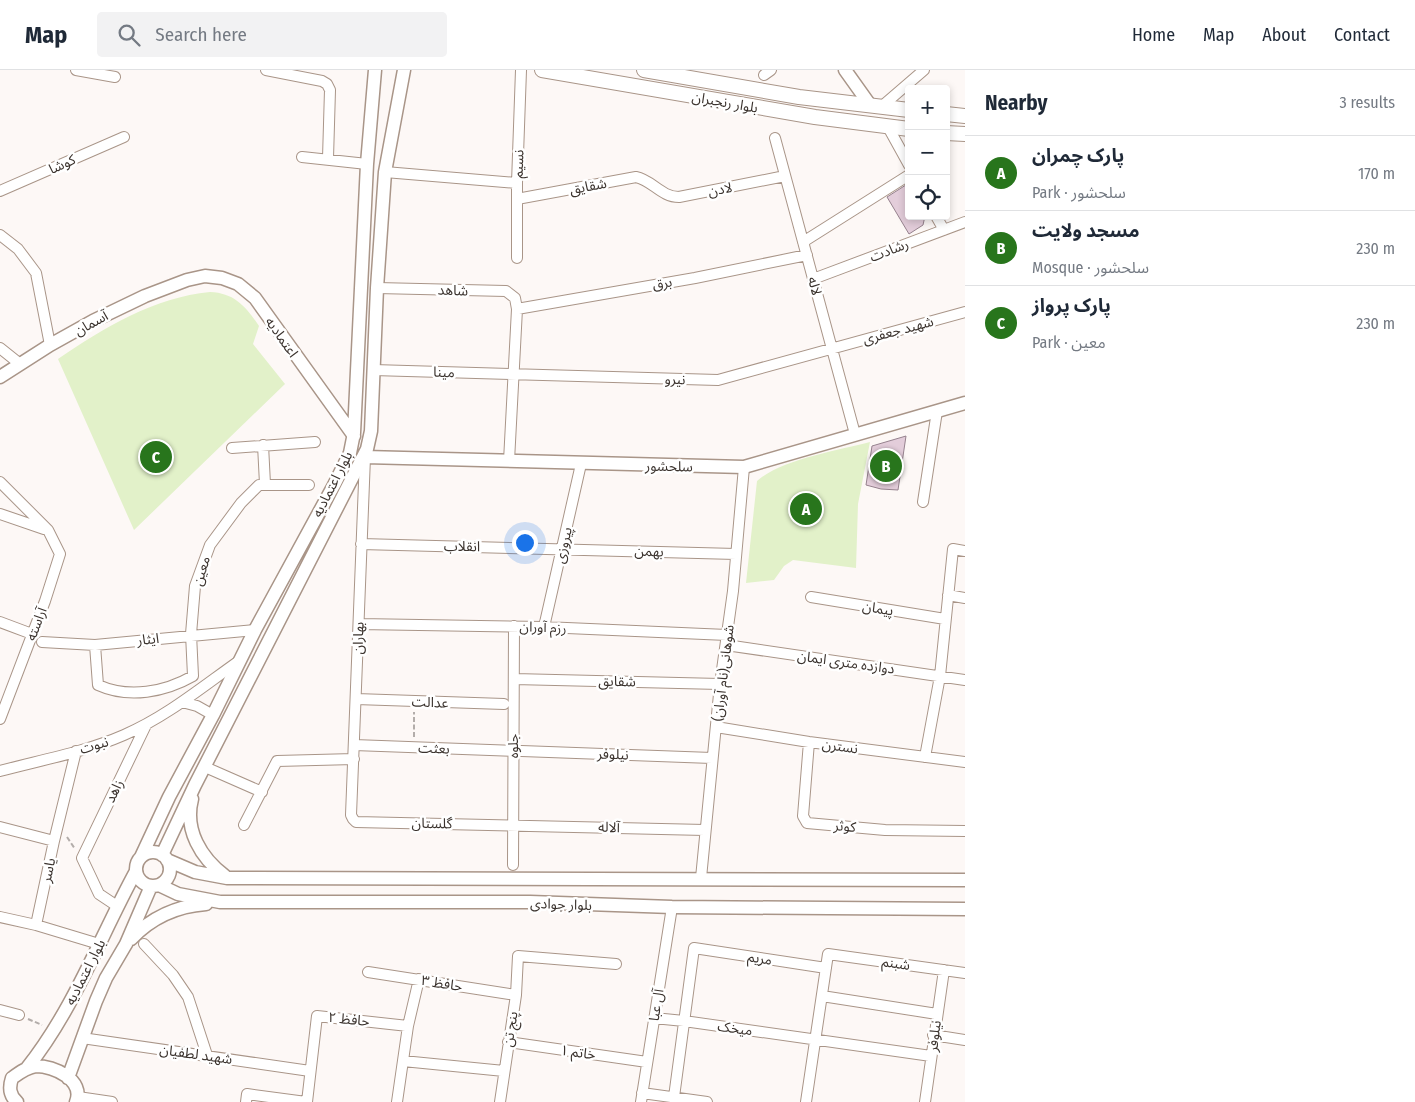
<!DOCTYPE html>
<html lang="en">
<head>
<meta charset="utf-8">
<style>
  body { margin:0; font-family:"Fira Sans Condensed","Noto Sans Arabic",sans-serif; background:#f2f2f3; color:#1f2937 }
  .controls { position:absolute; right:15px; top:15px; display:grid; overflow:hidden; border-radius:5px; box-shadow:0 2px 8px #0003 }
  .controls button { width:45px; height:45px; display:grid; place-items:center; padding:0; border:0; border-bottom:1px solid #e0e1e3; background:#fff; color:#1f2937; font:25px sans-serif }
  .you { position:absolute; left:524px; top:472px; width:18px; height:18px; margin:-12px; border:4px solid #fff; border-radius:50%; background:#1a73e8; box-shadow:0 0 0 8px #1a73e833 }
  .badge { display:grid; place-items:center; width:32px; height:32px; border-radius:50%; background:#28751c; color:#fff; font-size:16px; font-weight:700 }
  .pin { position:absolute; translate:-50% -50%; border:2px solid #fff; box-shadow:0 1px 5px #0006 }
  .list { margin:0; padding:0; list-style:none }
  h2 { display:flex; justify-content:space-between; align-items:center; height:65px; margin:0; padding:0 20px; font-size:21px }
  h2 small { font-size:16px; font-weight:400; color:#747a83 }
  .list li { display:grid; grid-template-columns:32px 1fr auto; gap:15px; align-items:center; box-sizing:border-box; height:75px; padding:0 20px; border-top:1px solid #e0e1e3 }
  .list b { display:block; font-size:19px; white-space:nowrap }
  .list p { margin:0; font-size:16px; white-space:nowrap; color:#747a83 }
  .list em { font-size:16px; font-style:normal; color:#747a83 }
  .icon { flex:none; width:28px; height:28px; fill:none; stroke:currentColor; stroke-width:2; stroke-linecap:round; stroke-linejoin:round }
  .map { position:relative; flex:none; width:965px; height:1032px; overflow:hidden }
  header { display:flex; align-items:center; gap:30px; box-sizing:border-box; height:70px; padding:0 25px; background:#fff; border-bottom:1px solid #e0e1e3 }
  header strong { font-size:24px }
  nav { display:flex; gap:28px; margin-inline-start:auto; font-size:18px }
  .search { width:350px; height:45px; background:#f2f2f3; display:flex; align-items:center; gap:12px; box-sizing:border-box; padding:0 18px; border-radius:5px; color:#747a83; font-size:19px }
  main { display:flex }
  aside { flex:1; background:#fff }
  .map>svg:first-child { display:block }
  .green { fill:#e2f1c9 }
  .building { fill:#e3cdda; stroke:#96828e }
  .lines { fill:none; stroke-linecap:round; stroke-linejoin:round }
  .minor-casing { stroke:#a99588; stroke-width:12 }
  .tertiary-casing { stroke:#a99588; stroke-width:15 }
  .secondary-casing { stroke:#a99588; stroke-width:16 }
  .path { stroke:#b3adaa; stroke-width:2; stroke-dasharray:5 2.5; stroke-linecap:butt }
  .minor { stroke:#fff; stroke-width:10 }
  .tertiary { stroke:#fff; stroke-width:12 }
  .secondary { stroke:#fff; stroke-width:14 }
  .labels { text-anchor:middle; stroke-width:5; stroke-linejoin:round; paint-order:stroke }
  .street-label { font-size:14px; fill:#3a322d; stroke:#fff }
</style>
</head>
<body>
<header>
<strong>Map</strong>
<div class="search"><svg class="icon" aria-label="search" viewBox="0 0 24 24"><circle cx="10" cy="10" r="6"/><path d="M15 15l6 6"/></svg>Search here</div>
<nav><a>Home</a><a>Map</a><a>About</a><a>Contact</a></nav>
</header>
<main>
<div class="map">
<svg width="965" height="1032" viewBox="0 0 965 1032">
  <rect width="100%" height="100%" fill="#fdf8f6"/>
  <path class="green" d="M210,222c25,1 36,15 49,34l-6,18 32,40 -151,146 -76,-171c45,-31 97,-62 152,-67z
    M870,372l-12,62 -2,64 -63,-8 -9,6 -10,14 -28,3 11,-102c23,-21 82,-31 113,-39z"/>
  <path class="building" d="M909,113v33h16l-2,9 -14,9 -22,-37z
    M906,366l-8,54 -17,-1 -15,-4 6,-39z"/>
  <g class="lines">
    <g class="minor-casing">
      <path id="minor" d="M76,0l39,7
        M266,0l56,11 5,3 3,6 -2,68
        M764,5l7,-5
        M881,37l43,-37
        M888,57l21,38
        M775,68l80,296
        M302,87l65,7
        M385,102l132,11
        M0,121l124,-54
        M517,129l119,-22c16,3 25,20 43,20l106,-21
        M936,146l8,14
        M0,165l18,14 18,24 14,72
        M803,172l106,-67
        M517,188v-75l4,-113
        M813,209l152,-57
        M377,218l129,3 9,7 2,11 -8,152
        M517,239l178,-31 112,-23
        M0,278l20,16
        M373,300l345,10 247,-68
        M263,375l2,39
        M232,378l83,-6
        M365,387l-14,358 2,4 3,3 349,8
        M0,412l48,48 12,24 -15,47 -45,118
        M923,432l14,-91
        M0,444l44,15
        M361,474l375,10
        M948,525l17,3
        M811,527l134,22
        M0,552l32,12
        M359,554l185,3 183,8
        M544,557l37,-163
        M42,572l53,3 160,-15
        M95,575l3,40c31,14 67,7 95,-9l-2,-42 4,-48 15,-41 31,-42 18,-18h50
        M726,575l239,35
        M514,609l206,5
        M356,629l148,5
        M182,632l15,4 16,9
        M716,657l93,15 156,20
        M809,672l-6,74 4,7 78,7 80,1
        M354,675l358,13
        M925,687l15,-81 13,-127 12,2
        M205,697l57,25
        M0,701c41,-11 85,-19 124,-36 42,-18 78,-48 115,-74
        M244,755l33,-64 77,-2
        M0,757l54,14
        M513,795l1,-239
        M701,808l19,-194 13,-93 11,-124
        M117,836l-18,-12 -17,-36 64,-133
        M0,847l36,8 63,19
        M36,855l18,-84 22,-90
        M144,874l29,31 15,22 19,58
        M368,902l148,23
        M822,926l115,18
        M0,940l19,5
        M654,948l30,3 247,35
        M933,965l32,5
        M82,968l228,33
        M508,972l139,20
        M403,991l101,10
        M642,1023l65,9
        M78,1027l34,5
        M674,1027l20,-149 132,20
        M246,1032l1,-8 59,8
        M307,1032l10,-86 91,10
        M397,1032l11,-76 11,-47
        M500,1032l16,-107 2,-39 98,8
        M641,1032l31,-195
        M806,1032l22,-148 137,19
        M925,1032l19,-132"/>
    </g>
    <g class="tertiary-casing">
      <path id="tertiary" d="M845,0l25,35
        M0,307l50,-32 43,-24 52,-25 42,-16 18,-4 17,2 16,6 17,14 99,138
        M365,387l379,10 221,-64
        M192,729c-8,31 9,59 33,77
        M136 799a17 17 0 1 1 34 0a17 17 0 1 1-34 0Z
        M162,785l33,-70 172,-336 4,-18 6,-143 8,-116 19,-102
        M141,787l28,-60 44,-82 42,-85 79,-145 16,-32 4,-20 13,-269 8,-94
        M167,790l28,12 32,6 738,2
        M159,815l19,9 42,8h310l142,5 293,2
        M131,869c20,-21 46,-33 75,-35
        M27,998c47,-59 73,-131 109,-197
        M68,1008l28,-77 10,-23 20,-34 25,-58
        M17,1032c-8,-7 -8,-15 -5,-24 7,-5 15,-11 24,-12 18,0 49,14 40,36"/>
    </g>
    <g class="secondary-casing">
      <path id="secondary" d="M542,0l273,47 94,12
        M644,0l155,27 110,13
        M946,44l19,2
        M946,63l19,1"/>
    </g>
    <path class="path" d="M414,667v-25
      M67,767l8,12
      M28,949l14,6"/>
    <use href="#minor" class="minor"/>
    <use href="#tertiary" class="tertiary"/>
    <use href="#secondary" class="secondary"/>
  </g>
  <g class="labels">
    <g class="street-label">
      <text transform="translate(725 32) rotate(10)" y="5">بلوار رنجبران</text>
      <text transform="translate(62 94) rotate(-24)" y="5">کوشا</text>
      <text transform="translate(518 94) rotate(-88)" y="5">نسیم</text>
      <text transform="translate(588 116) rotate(-10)" y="5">شقایق</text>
      <text transform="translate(720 119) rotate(-11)" y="5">لادن</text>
      <text transform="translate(889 180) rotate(-21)" y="5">رشادت</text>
      <text transform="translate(662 213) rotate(-10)" y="5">برق</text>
      <text transform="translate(815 216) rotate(75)" y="5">لاله</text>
      <text transform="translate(453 220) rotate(2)" y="5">شاهد</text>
      <text transform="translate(91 253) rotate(-29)" y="5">آسمان</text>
      <text transform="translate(898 260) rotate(-15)" y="5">شهید جعفری</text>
      <text transform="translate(282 267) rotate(55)" y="5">اعتمادیه</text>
      <text transform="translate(444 302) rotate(2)" y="5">مینا</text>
      <text transform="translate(675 309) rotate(2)" y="5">نیرو</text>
      <text transform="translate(669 396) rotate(1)" y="5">سلحشور</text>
      <text transform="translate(332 414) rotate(-63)" y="5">بلوار اعتمادیه</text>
      <text transform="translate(563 475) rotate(-77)" y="5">پیروزی</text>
      <text transform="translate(462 476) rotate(1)" y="5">انقلاب</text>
      <text transform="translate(649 481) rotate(2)" y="5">بهمن</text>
      <text transform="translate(201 501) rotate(-73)" y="5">معین</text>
      <text transform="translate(878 538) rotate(9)" y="5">پیمان</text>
      <text transform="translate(36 554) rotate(-69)" y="5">آراسته</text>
      <text transform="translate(543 557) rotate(2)" y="5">رزم آوران</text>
      <text transform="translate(358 568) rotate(-88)" y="5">بهاران</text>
      <text transform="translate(148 569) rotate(-6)" y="5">ایثار</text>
      <text transform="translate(846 592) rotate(8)" y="5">دوازده متری ایمان</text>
      <text transform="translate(723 603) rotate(-83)" y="5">شوهانی(نام آوران)</text>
      <text transform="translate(617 611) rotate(1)" y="5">شقایق</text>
      <text transform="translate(430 632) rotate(2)" y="5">عدالت</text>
      <text transform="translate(94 675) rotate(-17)" y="5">نبوت</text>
      <text transform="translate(513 676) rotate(-90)" y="5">جلوه</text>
      <text transform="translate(840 676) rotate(8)" y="5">نسترن</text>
      <text transform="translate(434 678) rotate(2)" y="5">بعثت</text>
      <text transform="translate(613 684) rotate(2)" y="5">نیلوفر</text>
      <text transform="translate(114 721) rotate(-64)" y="5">زاهد</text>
      <text transform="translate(432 753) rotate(1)" y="5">گلستان</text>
      <text transform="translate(845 756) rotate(5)" y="5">کوثر</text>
      <text transform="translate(609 757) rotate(2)" y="5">آلاله</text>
      <text transform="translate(48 800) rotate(-78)" y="5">یاسر</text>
      <text transform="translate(561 834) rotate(2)" y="5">بلوار جوادی</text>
      <text transform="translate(760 888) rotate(9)" y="5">مریم</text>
      <text transform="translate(896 893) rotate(8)" y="5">شبنم</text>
      <text transform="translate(85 902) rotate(-63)" y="5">بلوار اعتمادیه</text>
      <text transform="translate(442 913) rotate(9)" y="5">حافظ ۳</text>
      <text transform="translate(656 935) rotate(-81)" y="5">آل عبا</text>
      <text transform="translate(349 949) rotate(6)" y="5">حافظ ۲</text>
      <text transform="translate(735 958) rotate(8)" y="5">میخک</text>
      <text transform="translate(510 959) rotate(-81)" y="5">پنج تن</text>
      <text transform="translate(934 966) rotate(-83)" y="5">نیلوفر</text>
      <text transform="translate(578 982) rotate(8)" y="5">خاتم ۱</text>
      <text transform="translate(196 984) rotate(8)" y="5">شهید لطفیان</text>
    </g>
  </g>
</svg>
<div class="controls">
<button>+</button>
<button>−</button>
<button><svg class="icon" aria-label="locate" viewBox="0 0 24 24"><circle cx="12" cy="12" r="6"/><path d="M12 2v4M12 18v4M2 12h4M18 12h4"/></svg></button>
</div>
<div class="you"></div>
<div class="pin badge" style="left:806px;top:439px">A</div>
<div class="pin badge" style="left:886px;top:396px">B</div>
<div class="pin badge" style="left:156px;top:387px">C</div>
</div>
<aside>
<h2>Nearby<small>3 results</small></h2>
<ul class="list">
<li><span class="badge">A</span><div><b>پارک چمران</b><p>Park · سلحشور</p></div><em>170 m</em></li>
<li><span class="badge">B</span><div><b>مسجد ولایت</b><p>Mosque · سلحشور</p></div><em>230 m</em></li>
<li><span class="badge">C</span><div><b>پارک پرواز</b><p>Park · معین</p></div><em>230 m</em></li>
</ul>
</aside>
</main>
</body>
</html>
